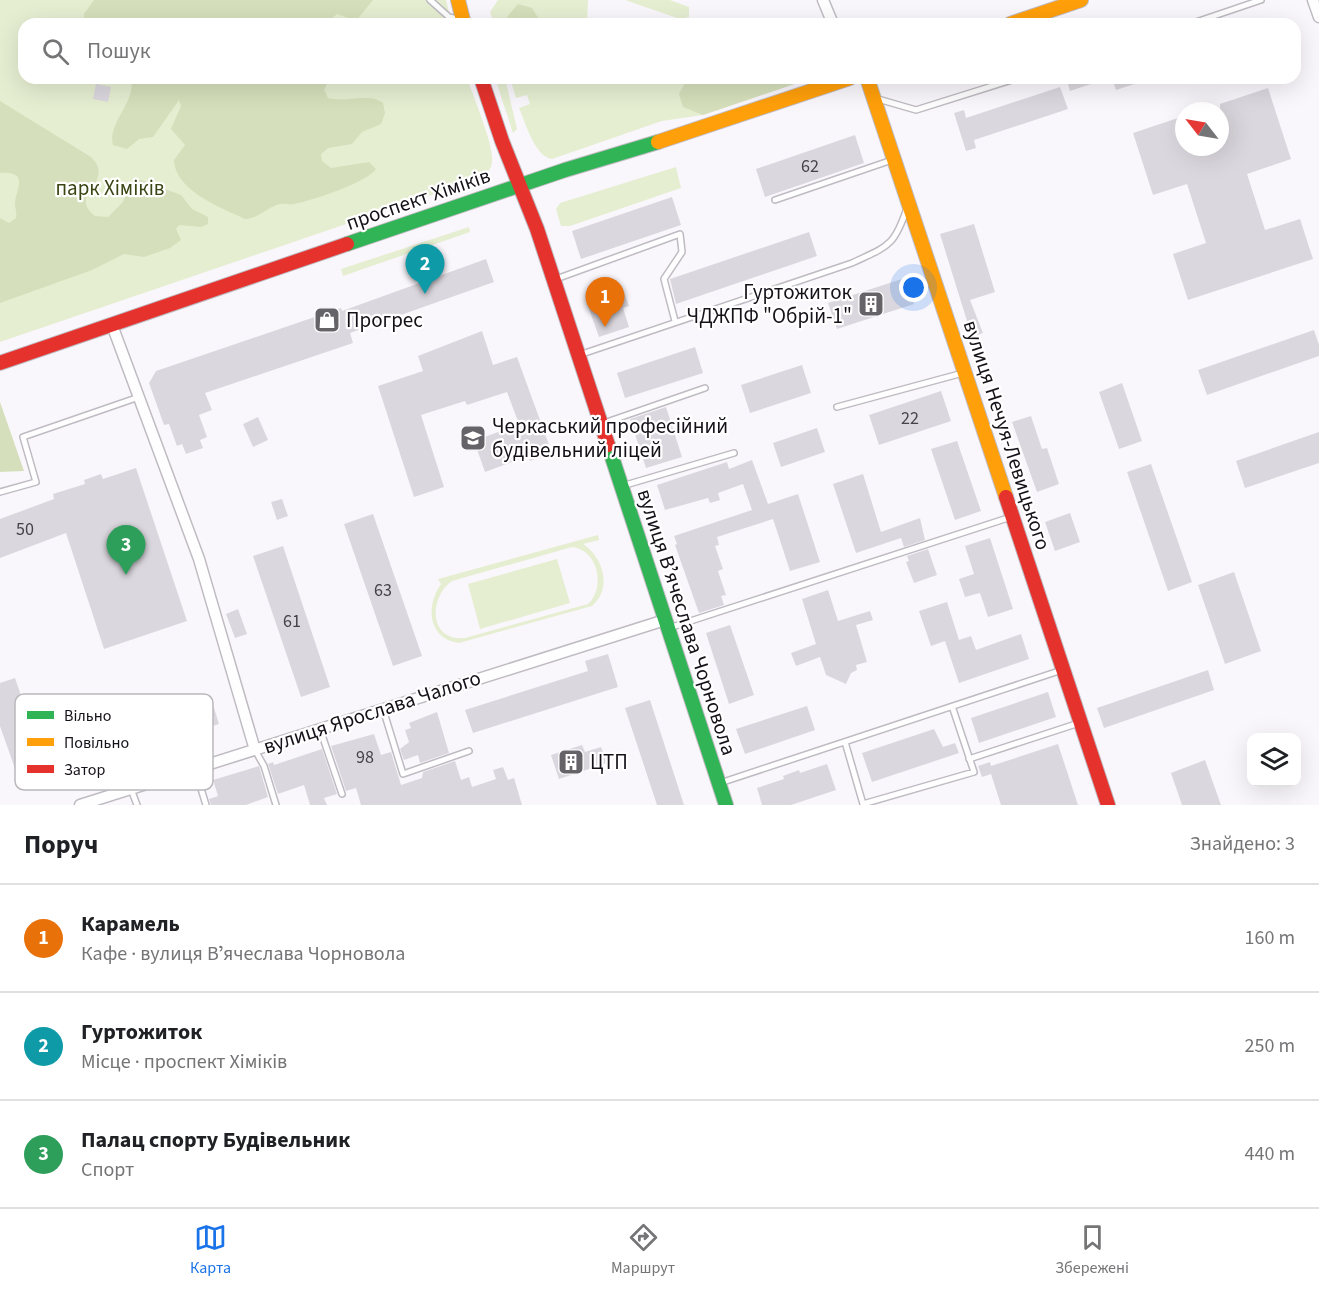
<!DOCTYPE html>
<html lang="uk">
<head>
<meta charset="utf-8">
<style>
  body { margin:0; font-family:"Source Sans 3",sans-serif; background:#f2f2f2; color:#202124 }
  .controls { position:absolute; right:18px; bottom:18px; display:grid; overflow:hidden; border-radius:12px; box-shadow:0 6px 24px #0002 }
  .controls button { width:54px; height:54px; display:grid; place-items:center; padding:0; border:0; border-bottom:2px solid #e0e0e0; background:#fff; color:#202124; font:30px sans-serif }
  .compass { position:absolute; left:1175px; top:102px; width:54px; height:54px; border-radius:50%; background:#fff; box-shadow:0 6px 24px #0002; rotate:301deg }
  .you { position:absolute; left:914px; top:288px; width:21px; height:21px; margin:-15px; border:4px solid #fff; border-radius:50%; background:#1a73e8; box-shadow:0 0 0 9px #1a73e833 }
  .badge { display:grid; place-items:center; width:39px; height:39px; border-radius:50%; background:#1a73e8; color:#fff; font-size:20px; font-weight:700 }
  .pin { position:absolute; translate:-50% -50px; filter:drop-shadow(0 2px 3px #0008) }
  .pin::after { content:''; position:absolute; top:32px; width:21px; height:18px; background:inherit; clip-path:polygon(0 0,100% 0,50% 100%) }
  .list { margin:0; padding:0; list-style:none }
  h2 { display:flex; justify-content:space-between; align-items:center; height:78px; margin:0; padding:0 24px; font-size:26px }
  h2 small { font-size:20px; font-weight:400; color:#757577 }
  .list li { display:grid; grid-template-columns:39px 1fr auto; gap:18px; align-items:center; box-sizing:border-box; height:108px; padding:0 24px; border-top:2px solid #e0e0e0 }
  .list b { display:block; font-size:22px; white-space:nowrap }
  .list p { margin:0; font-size:20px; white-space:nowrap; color:#757577 }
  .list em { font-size:20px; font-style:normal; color:#757577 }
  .icon { flex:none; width:33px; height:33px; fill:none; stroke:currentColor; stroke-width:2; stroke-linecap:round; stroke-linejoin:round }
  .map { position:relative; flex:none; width:1319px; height:805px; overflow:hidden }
  .search { position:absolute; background:#fff; box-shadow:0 6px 24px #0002; left:18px; right:18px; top:18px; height:66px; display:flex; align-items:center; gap:15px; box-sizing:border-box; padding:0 21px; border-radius:18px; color:#757577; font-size:22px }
  .sheet { height:402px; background:#fff }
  nav { display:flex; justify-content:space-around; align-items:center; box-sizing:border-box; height:84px; border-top:2px solid #e0e0e0; background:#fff; font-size:16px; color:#757577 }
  nav a { display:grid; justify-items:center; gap:3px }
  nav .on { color:#1a73e8 }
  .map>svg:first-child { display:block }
  .green { fill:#e5eed1; fill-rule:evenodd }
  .forest { fill:#d5dfbb }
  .building { fill:#dbd7de }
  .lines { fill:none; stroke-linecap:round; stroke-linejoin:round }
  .lane-casing { stroke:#bfbbc2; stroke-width:8 }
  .street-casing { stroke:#bfbbc2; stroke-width:13 }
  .fast-casing { stroke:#bfbbc2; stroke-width:16 }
  .slow-casing { stroke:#bfbbc2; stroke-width:16 }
  .jam-casing { stroke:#bfbbc2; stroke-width:16 }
  .lane { stroke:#fefeff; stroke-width:5 }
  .street { stroke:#fefeff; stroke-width:10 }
  .fast { stroke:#30b455; stroke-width:14 }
  .slow { stroke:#ff9f0a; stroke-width:14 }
  .jam { stroke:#e5322d; stroke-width:14 }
  .labels { text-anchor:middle; stroke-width:4.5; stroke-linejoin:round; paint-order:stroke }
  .number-label { font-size:18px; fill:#46424a }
  .park-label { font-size:21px; fill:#394513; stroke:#fff }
  .street-label { font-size:21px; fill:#151119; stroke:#fff }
  .poi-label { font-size:21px; fill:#151119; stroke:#fff; text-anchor:start }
  .key { fill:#fff; stroke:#b9b8ba; stroke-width:1.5 }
  .key-label { font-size:16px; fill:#151119 }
</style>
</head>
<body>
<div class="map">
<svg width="1319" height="805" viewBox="0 0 1319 805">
  <rect width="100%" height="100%" fill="#faf7fc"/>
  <path class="green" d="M0,0h446l6,24h-428v54h443c6,18 27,67 25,83 0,9 -7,14 -14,18l-478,163z
    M498,0h90l-1,24h-93l-4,-12z
    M625,0h45l19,7v10l-9,2z
    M495,78h10l12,51 -4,4z
    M510,78h302l-109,37 -41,6 -110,38c-17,-2 -27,-37 -33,-51l11,-4 -3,-9 -11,3z
    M676,167l5,21 -111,38h-9l-5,-17 4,-6z
    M469,227l1,5 -127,44 -2,-7z
    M598,535l1,5 -16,4c20,13 30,44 9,62l-133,37c-32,-4 -33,-38 -18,-59l-3,-5zM572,547c26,3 34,40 16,57l-123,34c-36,4 -37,-40 -13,-57z
    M557,559l13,44 -90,26 -12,-45z"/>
  <path class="forest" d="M94,0h279l-17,21 -19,-7 -12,10h-241v-10z
    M518,4l14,4 10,16h-31l-4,-7z
    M131,78h199l-6,12 4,8c18,5 41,-6 55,5l2,10 -4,11 -19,8 -10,12 -24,4 -7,6 1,7 9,7 38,-6 7,7c-8,13 -65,32 -82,35 -5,1 -10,-1 -14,0 -13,3 -20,14 -35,15 -23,-11 -70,-28 -71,-59l11,-15 -14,-16 10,-23 -2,-6 -26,37 -14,2 -12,10 -14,-4c-6,-23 24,-43 18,-67z
    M692,78h120l-109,37 -20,-8 -4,-13 6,-11z
    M0,101l91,56c26,26 -25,36 4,59l13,1 14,-14 12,-21 7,-2 40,15 11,14 16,8v7l-7,3 -22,-2 -3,4 5,11 -11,8 -26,9 -20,-3 -32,16 -92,33v-85l9,5 7,-5c1,-6 -1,-10 -1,-15 1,-14 15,-32 -15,-30z
    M0,402l24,69 -24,1z"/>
  <path class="building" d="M1066,78h37v2l-33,11z
    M1112,78h35v2l-31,10z
    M96,84l15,3 -3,15 -15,-3z
    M1060,87l8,22 -94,31 2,8 -10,3 -12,-38 10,-3 2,8z
    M1268,88l23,71 -44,15 18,56 35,-11 13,40 -125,41 -15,-46 33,-11 -19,-59 -34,11 -20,-62 51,-17v31h36v-43z
    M855,135l9,28 -99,34 -9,-28z
    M672,197l9,28 -100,34 -9,-28z
    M974,224l21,68 -25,8 13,33 -11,4 -32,-103z
    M809,232l8,24 -141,48 -6,-25z
    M486,259l8,23 -144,51 3,10 -148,50 7,17 -13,5 8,22 -7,3 3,8 -17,6 -4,-10 -5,2 -8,-22 -5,1 -15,-42 7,-12 185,-63 1,3z
    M905,278l9,26 -77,25 -9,-26z
    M622,288l7,18 -6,2 6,19 -30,10 -12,-34 24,-8 -1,-3z
    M1314,330l5,15v11l-112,39 -9,-25z
    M482,331l11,34 24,-8 35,96 -22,8 -2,-5 -43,16 -11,-31 45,-17 -12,-32 -40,13 -2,-4 -44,14 23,72 -30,10 -36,-111 45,-15 -5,-15z
    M695,347l8,26 -78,25 -8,-25z
    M802,365l9,28 -61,20 -9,-28z
    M1122,383l20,58 -23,8 -20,-57z
    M941,391l10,30 -72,24 -10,-30z
    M666,407l16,50 -36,11 -16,-49z
    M1031,416l11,33 5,-1 12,36 -22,8 -25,-70z
    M258,417l10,23 -15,7 -10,-23z
    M817,428l8,24 -44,15 -8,-24z
    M1319,432v31l-74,25 -9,-27z
    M957,441l24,70 -26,9 -24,-71z
    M752,460l16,44 30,-10 22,68 -30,9 -17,-52 -56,18 2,8 -4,1 8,23 -5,2 8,24 -5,1 3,9 -25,8 -24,-68 2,-1 -3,-8 78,-26 -9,-26 -25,9 2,7 -10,3 -2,-5 -43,12 -8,-25 70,-23 2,7z
    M1151,464l41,118 -24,9 -41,-119z
    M136,468l51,153 -83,28 -38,-116 -66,25v-39l54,-20 -1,-5 32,-10 -1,-4 17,-6 2,5z
    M863,474l18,58 39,-14 5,22 -21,7 -3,-9 -45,15 -23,-69z
    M282,499l6,17 -11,4 -6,-18z
    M1070,513l10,29 -25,9 -10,-29z
    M373,514l49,142 -29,10 -49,-142z
    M990,538l23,71 -25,8 -8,-24 -15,4 -6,-18 15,-5 -9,-28z
    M283,546l47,141 -29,10 -48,-141z
    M928,549l9,26 -23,8 -8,-21 3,-1 -2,-5z
    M1234,572l27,79 -36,13 -27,-79z
    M828,590l10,31 32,-10 3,9 -17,5 11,37 -11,3 1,5 -6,3 -5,11 -20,-9 -6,-18 -24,9 -5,-13 25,-9 -14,-45z
    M947,602l12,38 12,-4 5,14 45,-16 8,25 -70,24 -14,-42 -14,5 -12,-35z
    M238,609l9,25 -12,4 -9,-24z
    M730,625l24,70 -25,9 -23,-71z
    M608,654l10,33 -145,46 -8,-23 123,-39 -3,-10z
    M1208,670l6,20 -110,38 -7,-20z
    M15,678l34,99 -28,9 -21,-60v-43z
    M1048,692l8,25 -77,26 -8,-25z
    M211,698l8,26 -135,41 -8,-25z
    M650,700l34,105h-27l-32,-97z
    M807,706l8,24 -70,24 -9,-25z
    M437,712l12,41 -29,10 -2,-8 -14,5 -4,-11 9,-7 -4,-12 6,-2 -2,-5z
    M934,729l9,18 12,-4 4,10 -87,29 -10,-29z
    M374,734l7,21 10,-3 10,33 21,-7 1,-6 32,-11 6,19 8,-3 3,10 24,-8 -3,-9 10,-3 5,13 6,-2 8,27h-161l-5,-17 -10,3 -15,-45z
    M1058,744l20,61h-77l-10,-31 -9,3 -4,-11 12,-4 1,4z
    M582,745l3,7 16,-5 6,16 -48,16 -8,-24z
    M322,749l15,45 -13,4 3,7h-17l-6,-20 -26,9 -10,-30 5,-2 1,3z
    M1205,760l16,45h-39l-11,-32z
    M827,764l9,26 -45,15h-29l-5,-17 27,-9 -1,-3 16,-6 1,3z
    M259,766l9,31 -22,8h-35l-2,-6 9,-3 -5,-16z"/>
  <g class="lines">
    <g class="lane-casing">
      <path id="lane" d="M430,0l19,17 12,3
        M1190,24l71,-24
        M878,99l38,11 102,-32
        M775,200l117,-40
        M556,279l124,-45 2,18 -18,27 11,42
        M579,355l273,-92c36,-17 42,-16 55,-55
        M837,407l126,-34
        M601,424l104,-36
        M622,486l112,-33
        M0,492l36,-10 -13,-45 116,-40
        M669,628l342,-111
        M383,709l20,65 66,-23
        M320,729l22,65
        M845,742l18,62 111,-32 -21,-63
        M255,750l9,16 12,39
        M969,759l110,-36
        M195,769l11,36
        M720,783l342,-113
        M131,789l6,16"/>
    </g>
    <g class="street-casing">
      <path id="street" d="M823,0l10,24
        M1313,0l6,17
        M112,325l87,234 56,191
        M80,805l585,-185"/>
    </g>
    <g class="fast-casing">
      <path id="fast" d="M347,244l218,-74 93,-28
        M608,445l118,360"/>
    </g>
    <g class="slow-casing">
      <path id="slow" d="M458,0l6,24
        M1010,24l71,-24
        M867,78l139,419
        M658,142l192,-64"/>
    </g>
    <g class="jam-casing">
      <path id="jam" d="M481,78l21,63 35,88 71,216
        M0,363l347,-119
        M1006,497l102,308"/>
    </g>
    <use href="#lane" class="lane"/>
    <use href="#street" class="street"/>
    <use href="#fast" class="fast"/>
    <use href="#slow" class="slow"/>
    <use href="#jam" class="jam"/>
  </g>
  <defs>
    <g id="building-square" transform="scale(1.35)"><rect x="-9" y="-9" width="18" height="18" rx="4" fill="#656268" stroke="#fff"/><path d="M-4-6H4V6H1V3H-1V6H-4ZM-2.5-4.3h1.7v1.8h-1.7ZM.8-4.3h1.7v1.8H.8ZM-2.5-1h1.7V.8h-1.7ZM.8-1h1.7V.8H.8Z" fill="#fff"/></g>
    <g id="shop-square" transform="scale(1.35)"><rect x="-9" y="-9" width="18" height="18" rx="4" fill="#656268" stroke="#fff"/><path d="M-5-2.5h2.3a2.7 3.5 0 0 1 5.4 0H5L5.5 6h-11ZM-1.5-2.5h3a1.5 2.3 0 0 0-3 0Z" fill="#fff"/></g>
    <g id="university-square" transform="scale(1.35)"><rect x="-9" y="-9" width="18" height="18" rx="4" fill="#656268" stroke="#fff"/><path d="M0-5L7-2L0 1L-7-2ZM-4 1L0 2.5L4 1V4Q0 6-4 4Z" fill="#fff"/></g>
  </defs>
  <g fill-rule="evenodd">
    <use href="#building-square" x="871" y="304"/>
    <use href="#shop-square" x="327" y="320"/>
    <use href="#university-square" x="473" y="438"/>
    <use href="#building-square" x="571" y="762"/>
  </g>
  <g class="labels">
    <g class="number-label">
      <text x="810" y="172">62</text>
      <text x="910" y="424">22</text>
      <text x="25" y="535">50</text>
      <text x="383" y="596">63</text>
      <text x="292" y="627">61</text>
      <text x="365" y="763">98</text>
    </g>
    <g class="park-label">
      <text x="110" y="195">парк Хіміків</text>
    </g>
    <g class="street-label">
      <text transform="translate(418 199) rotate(-19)" y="7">проспект Хіміків</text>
      <text transform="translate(1007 435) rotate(72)" y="7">вулиця Нечуя-Левицького</text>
      <text transform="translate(687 622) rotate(72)" y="7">вулиця Вʼячеслава Чорновола</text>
      <text transform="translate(372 712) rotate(-18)" y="7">вулиця Ярослава Чалого</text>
    </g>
    <g class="poi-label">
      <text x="852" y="299" text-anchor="end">Гуртожиток<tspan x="852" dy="24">ЧДЖПФ "Обрій-1"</tspan></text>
      <text x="346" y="327">Прогрес</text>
      <text x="492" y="433">Черкаський професійний<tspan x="492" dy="24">будівельний ліцей</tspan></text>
      <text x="590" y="769">ЦТП</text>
    </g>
  </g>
  <rect x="15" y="694" width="198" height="96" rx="9" class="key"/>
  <rect x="27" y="711" width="27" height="8" fill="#30b455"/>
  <rect x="27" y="738" width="27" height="8" fill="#ff9f0a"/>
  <rect x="27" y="765" width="27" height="8" fill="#e5322d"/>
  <g class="key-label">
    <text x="64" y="721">Вільно</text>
    <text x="64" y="748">Повільно</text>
    <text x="64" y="775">Затор</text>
  </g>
</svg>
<div class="controls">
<button><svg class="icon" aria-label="layers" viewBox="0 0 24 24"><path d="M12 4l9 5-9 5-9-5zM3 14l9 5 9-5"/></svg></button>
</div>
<svg class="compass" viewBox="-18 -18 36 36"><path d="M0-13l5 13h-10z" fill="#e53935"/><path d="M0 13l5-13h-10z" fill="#757577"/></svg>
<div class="you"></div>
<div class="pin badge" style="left:605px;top:327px;background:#e8710a">1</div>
<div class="pin badge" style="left:425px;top:294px;background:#0f9aa8">2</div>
<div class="pin badge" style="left:126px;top:575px;background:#2e9e5b">3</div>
<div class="search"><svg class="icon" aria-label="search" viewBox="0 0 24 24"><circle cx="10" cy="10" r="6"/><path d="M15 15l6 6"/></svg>Пошук</div>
</div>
<section class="sheet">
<h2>Поруч<small>Знайдено: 3</small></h2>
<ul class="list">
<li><span class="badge" style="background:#e8710a">1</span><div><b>Карамель</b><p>Кафе · вулиця Вʼячеслава Чорновола</p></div><em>160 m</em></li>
<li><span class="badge" style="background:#0f9aa8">2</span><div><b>Гуртожиток</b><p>Місце · проспект Хіміків</p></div><em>250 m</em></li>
<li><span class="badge" style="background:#2e9e5b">3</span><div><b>Палац спорту Будівельник</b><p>Спорт</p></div><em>440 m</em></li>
</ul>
</section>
<nav>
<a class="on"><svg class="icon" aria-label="map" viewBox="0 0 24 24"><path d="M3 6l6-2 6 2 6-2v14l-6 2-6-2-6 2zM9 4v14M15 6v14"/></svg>Карта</a>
<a><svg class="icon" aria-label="directions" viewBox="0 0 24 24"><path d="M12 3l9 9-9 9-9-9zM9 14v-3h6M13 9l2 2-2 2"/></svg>Маршрут</a>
<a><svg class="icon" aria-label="saved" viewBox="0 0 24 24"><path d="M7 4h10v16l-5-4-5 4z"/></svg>Збережені</a>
</nav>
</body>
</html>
